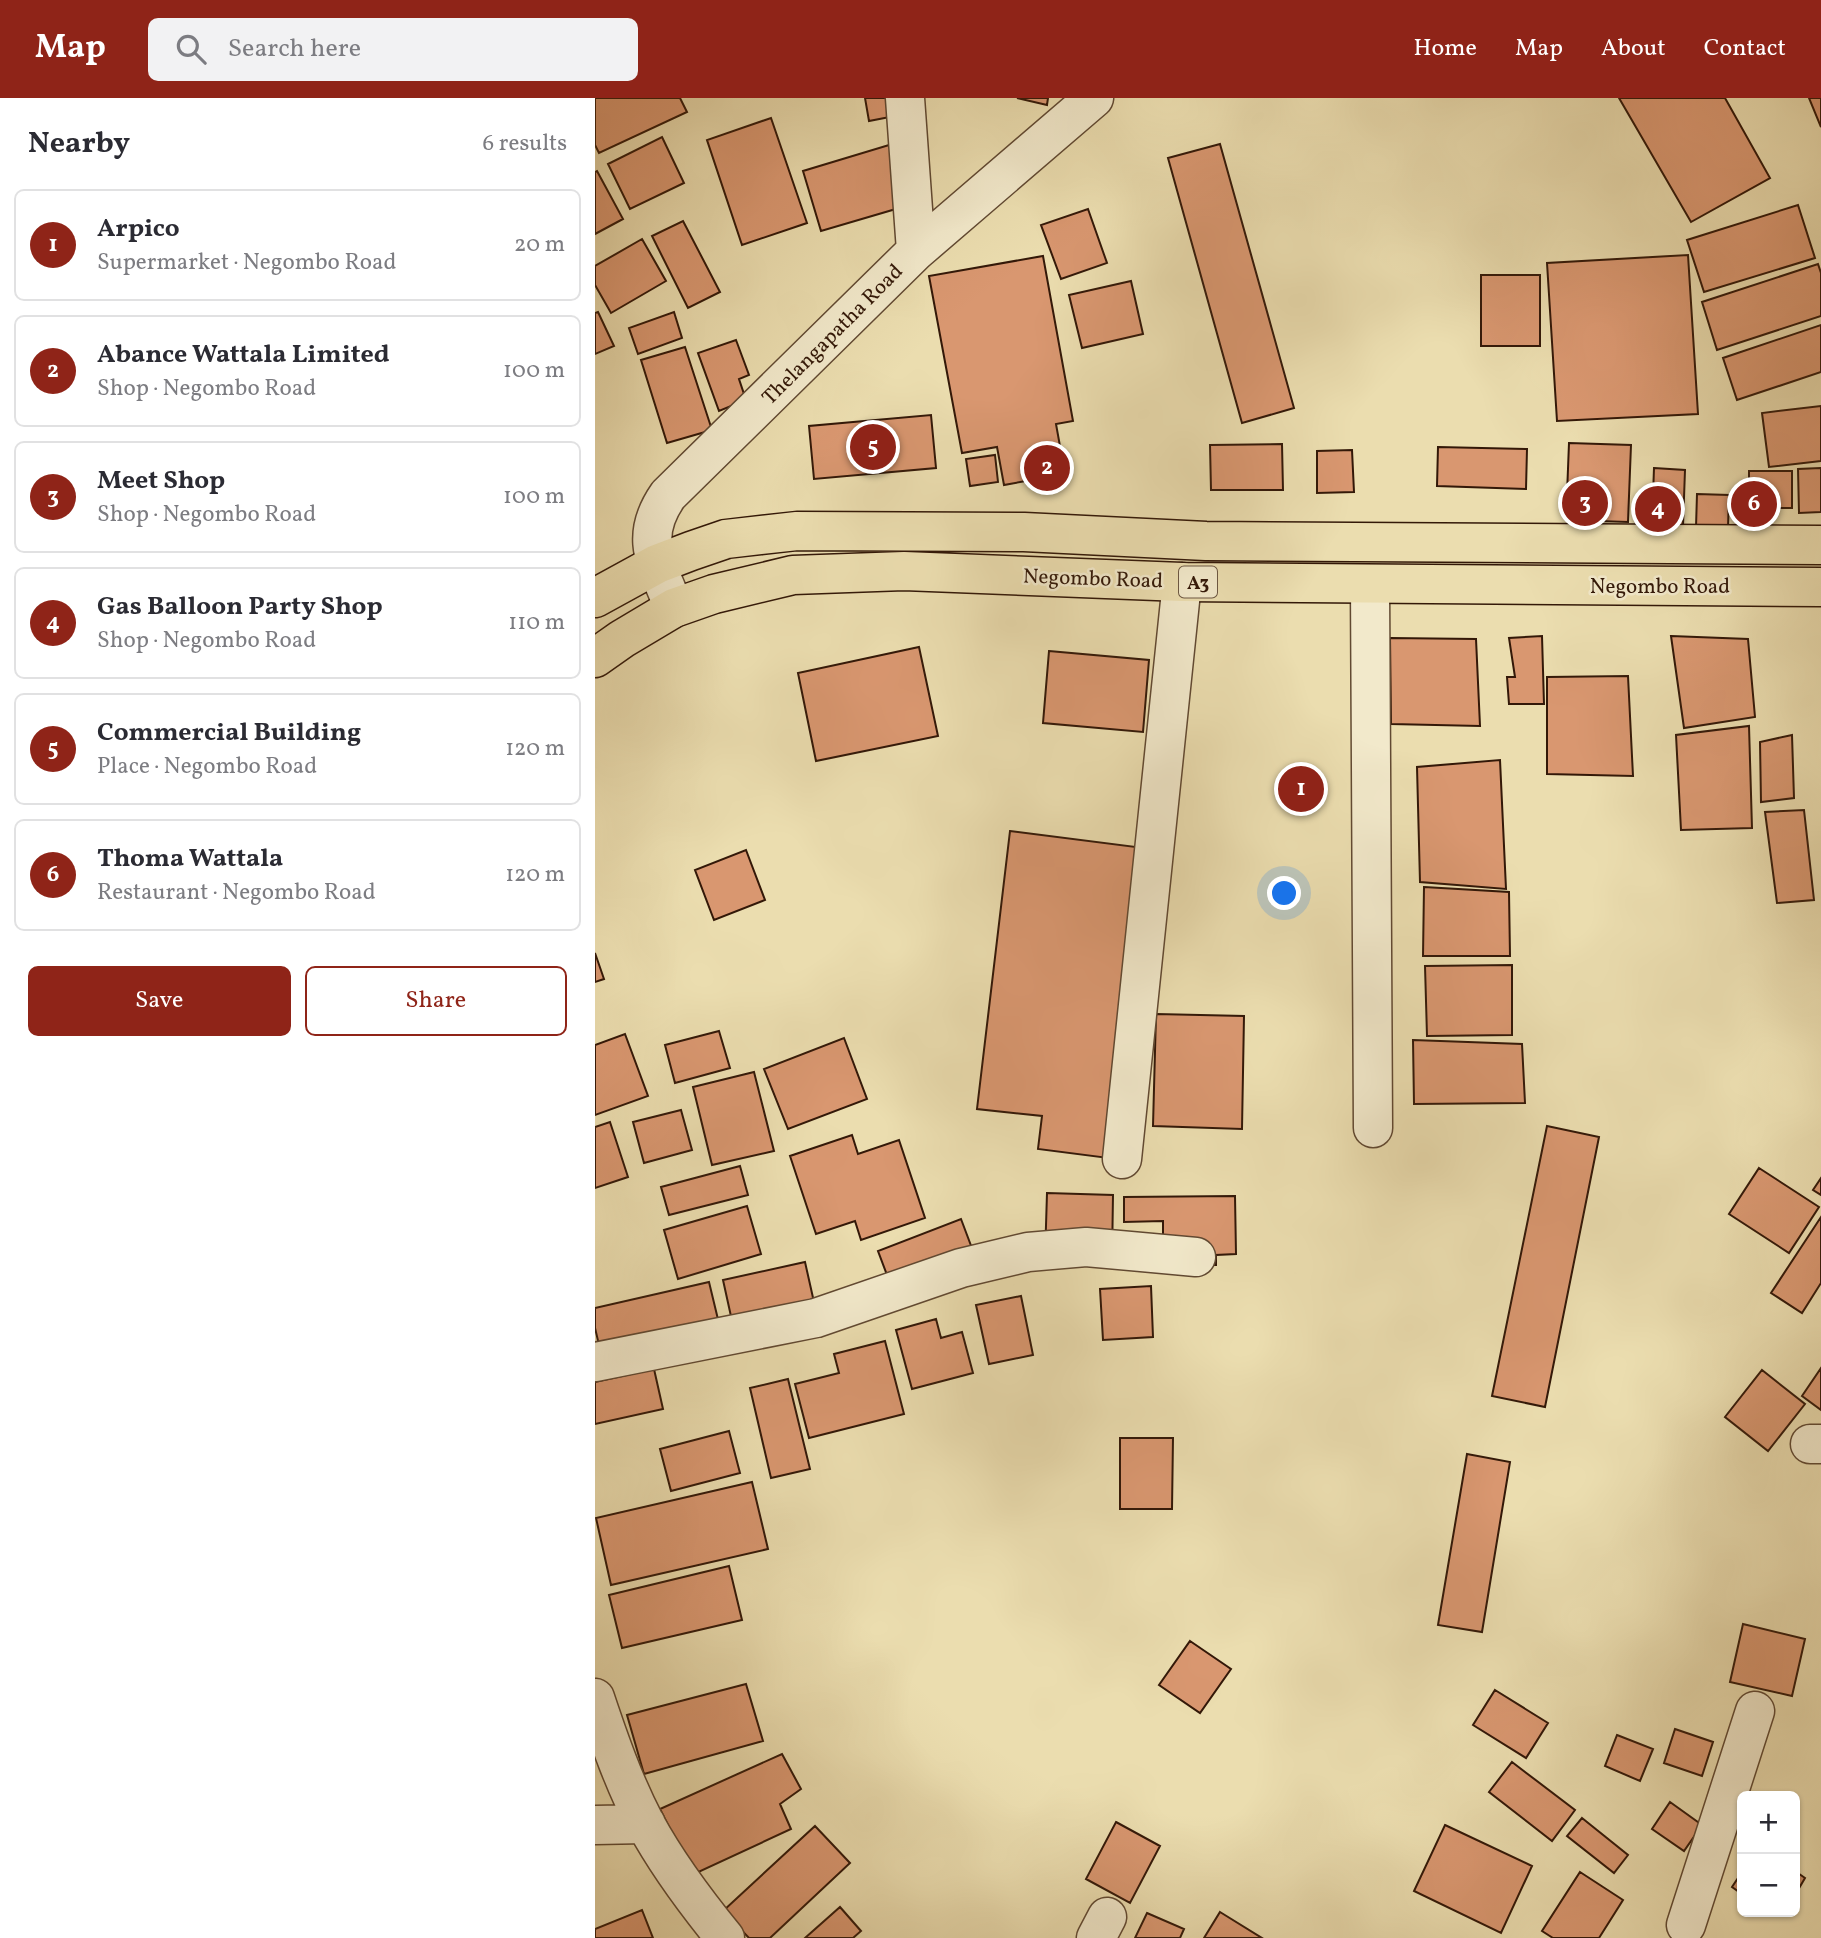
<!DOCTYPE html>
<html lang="en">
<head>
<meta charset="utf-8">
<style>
  body { margin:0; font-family:Vollkorn,serif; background:#f2f2f3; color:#2b2b33 }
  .controls { position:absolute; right:21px; bottom:21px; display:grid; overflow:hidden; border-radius:10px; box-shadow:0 2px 5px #0004 }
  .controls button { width:63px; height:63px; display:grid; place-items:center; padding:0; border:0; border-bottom:2px solid #e1e1e2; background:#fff; color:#2b2b33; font:35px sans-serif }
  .you { position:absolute; left:690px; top:796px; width:24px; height:24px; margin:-18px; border:5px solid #fff; border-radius:50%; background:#1a73e8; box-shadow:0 0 0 10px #1a73e833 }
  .badge { display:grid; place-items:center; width:46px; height:46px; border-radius:50%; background:#8f2418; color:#fff; font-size:23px; font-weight:700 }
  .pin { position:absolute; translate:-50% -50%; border:4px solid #fff; box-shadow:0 2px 7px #0006 }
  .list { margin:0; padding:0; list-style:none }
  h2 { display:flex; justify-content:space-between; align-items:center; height:91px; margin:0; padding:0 28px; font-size:30px }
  h2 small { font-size:23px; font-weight:400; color:#7c7c81 }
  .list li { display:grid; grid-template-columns:46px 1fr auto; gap:21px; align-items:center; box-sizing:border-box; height:112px; margin:0 14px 14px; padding:0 14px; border:2px solid #e1e1e2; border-radius:10px }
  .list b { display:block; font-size:26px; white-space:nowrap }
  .list p { margin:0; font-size:23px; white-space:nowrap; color:#7c7c81 }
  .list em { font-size:23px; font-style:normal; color:#7c7c81 }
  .actions { display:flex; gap:14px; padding:21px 28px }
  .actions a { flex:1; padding:16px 0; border:2px solid #8f2418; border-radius:10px; text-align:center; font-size:24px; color:#8f2418 }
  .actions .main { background:#8f2418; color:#fff }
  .icon { flex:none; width:38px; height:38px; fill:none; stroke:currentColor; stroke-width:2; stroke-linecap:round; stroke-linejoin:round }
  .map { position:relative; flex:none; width:1226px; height:1840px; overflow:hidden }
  header { display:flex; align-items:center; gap:42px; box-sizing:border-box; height:98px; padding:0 35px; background:#8f2418; color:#fff }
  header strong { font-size:33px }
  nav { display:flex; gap:38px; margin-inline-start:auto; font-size:24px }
  .search { width:490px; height:63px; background:#f2f2f3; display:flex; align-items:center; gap:18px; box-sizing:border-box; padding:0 24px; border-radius:10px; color:#7c7c81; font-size:26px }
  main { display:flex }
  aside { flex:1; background:#fff }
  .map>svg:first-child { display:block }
  .building { fill:#d99770; stroke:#331808; stroke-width:2 }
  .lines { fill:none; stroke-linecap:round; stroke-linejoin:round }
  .minor-casing { stroke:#614932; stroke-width:41 }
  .highway-casing { stroke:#331808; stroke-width:41 }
  .minor { stroke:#f2e9cb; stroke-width:38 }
  .highway { stroke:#ebddaf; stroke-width:38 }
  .labels { text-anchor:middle; stroke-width:5; stroke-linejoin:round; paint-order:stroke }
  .shield { fill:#f2e9cb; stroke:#6c5742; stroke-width:2 }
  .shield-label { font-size:19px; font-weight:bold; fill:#331808 }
  .street-label { font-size:21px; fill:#331808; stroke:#f2e9cb }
</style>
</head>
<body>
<header>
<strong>Map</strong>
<div class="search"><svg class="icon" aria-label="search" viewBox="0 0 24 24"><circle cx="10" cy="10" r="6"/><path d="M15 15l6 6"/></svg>Search here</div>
<nav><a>Home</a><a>Map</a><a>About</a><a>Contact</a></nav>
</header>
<main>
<aside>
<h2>Nearby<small>6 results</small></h2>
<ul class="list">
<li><span class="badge">1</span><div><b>Arpico</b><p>Supermarket · Negombo Road</p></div><em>20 m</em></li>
<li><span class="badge">2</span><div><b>Abance Wattala Limited</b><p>Shop · Negombo Road</p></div><em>100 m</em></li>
<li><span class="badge">3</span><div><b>Meet Shop</b><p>Shop · Negombo Road</p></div><em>100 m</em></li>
<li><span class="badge">4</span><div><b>Gas Balloon Party Shop</b><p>Shop · Negombo Road</p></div><em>110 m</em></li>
<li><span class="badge">5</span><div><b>Commercial Building</b><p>Place · Negombo Road</p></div><em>120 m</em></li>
<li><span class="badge">6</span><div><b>Thoma Wattala</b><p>Restaurant · Negombo Road</p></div><em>120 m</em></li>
</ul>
<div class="actions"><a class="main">Save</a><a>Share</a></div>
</aside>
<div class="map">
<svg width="1226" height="1840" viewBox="0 0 1226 1840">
  <rect width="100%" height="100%" fill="#ebddaf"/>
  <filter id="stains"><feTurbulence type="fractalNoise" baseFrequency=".00286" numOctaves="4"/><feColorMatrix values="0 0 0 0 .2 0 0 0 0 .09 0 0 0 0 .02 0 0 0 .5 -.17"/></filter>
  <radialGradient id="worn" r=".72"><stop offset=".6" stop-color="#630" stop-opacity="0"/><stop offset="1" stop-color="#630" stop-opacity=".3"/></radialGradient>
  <path class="building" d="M0,0h85l7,14 -88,41 -4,-8z
    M270,0h27l3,18 -26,5z
    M422,0h31l-1,7z
    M1024,0h106l45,80 -79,44z
    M1214,0h12v29z
    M176,20l36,105 -65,22 -35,-105z
    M67,39l22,46 -54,26 -22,-45z
    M625,46l74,264 -52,15 -74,-265z
    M294,47l17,61 -85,25 -18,-60z
    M2,73l26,48 -28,15v-62z
    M1203,107l17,53 -111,34 -17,-52z
    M493,111l19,54 -46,16 -20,-54z
    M88,123l37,71 -32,16 -36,-72z
    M47,141l24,42 -55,32 -16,-28v-19z
    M1093,157l10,159 -141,7 -10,-158z
    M448,158l30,165 -17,3 9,50 -61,11 -7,-38 -35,6 -33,-177z
    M1223,166l3,9v43l-104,34 -15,-48z
    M886,177h59v71h-59z
    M536,183l12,53 -61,14 -13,-53z
    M3,214l16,34 -19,8v-41z
    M79,214l8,26 -44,16 -9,-26z
    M1226,227v47l-84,28 -14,-42z
    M141,242l13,35 -10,4 7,21 -27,11 -21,-58z
    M90,249l27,83 -45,13 -26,-83z
    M1226,308v55l-52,6 -7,-54z
    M336,317l5,53 -122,11 -5,-53z
    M974,345l62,2 -3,77 -62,-2z
    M687,346l1,46h-72l-1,-45z
    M843,349l89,2 -1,40 -89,-3z
    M757,352l2,42 -37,1v-42z
    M400,357l3,27 -28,4 -4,-27z
    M1059,370l31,2 -2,56 -31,-2z
    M1226,370v44l-22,1 -1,-44z
    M1154,373h43v37h-43z
    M1102,396l32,1 -1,33 -32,-1z
    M947,538l2,68h-35l-2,-27h8l-6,-39z
    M1076,538l77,3 7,78 -71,11z
    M795,540l86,1 4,87 -89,-2z
    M324,549l19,89 -122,25 -18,-88z
    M454,553l100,9 -6,72 -100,-9z
    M1033,578l5,100 -86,-2v-97z
    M1154,628l3,102 -71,2 -5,-95z
    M1197,637l2,63 -33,4 -1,-60z
    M905,662l6,129 -86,-7 -3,-115z
    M1209,712l10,90 -37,3 -12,-91z
    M415,733l134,17 -36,310 -70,-9 4,-33 -65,-7z
    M151,752l19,50 -51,20 -19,-50z
    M829,789l85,5 1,64h-87z
    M0,855l9,26 -9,3z
    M917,867v70l-85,1 -2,-70z
    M561,916l88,2 -2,113 -89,-3z
    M124,933l11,37 -55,15 -10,-38z
    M30,936l23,62 -53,19v-70z
    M249,940l23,61 -79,30 -24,-60z
    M818,942l109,4 3,59 -111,1z
    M159,974l20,79 -62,14 -19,-78z
    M86,1012l11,40 -48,13 -11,-41z
    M15,1024l18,55 -33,11v-61z
    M952,1028l52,11 -54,270 -53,-11z
    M257,1037l6,19 41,-14 26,78 -64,22 -6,-19 -39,13 -26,-78z
    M145,1068l8,29 -79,20 -8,-28z
    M1164,1070l60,39 -30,46 -60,-39z
    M1226,1080v17l-8,-5z
    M452,1095l66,2 -1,64 -67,-1z
    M640,1098l1,58 -20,1v10h-27l-26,-11v-33l-39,1v-25z
    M152,1108l14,48 -83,25 -14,-49z
    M1226,1119v66l-19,30 -31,-20z
    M366,1121l18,48 -83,32 -18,-48z
    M210,1164l13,58 -82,19 -13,-59z
    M114,1184l13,54 -119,26 -8,-34v-20z
    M556,1188l2,51 -50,3 -3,-51z
    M426,1198l12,59 -44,9 -13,-59z
    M341,1221l5,19 21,-6 11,41 -61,16 -16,-59z
    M290,1243l19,73 -95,24 -14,-54 44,-11 -5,-19z
    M1226,1270v42l-19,-14z
    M59,1271l9,40 -68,15v-42z
    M1167,1272l43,34 -37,47 -43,-34z
    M193,1281l22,90 -39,9 -21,-90z
    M134,1333l11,42 -69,18 -11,-42z
    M525,1340h53l-1,71h-52z
    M872,1356l43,8 -28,170 -44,-7z
    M157,1384l16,67 -157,36 -15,-67z
    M134,1468l13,54 -120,28 -13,-53z
    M1148,1526l62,15 -13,57 -62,-14z
    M595,1543l41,28 -31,44 -41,-28z
    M151,1586l17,57 -119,33 -17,-59z
    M900,1592l53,33 -22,35 -53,-33z
    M1080,1631l38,13 -11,34 -38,-13z
    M1022,1637l36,14 -13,32 -35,-15z
    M187,1656l19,35 -21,15 11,25 -99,46 -32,-66z
    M917,1664l63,48 -23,31 -63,-49z
    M1075,1704l32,23 -18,26 -32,-22z
    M987,1720l46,37 -14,18 -47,-37z
    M521,1724l44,24 -30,57 -44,-24z
    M850,1727l87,41 -31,67 -87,-42z
    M220,1728l35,37 -80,75h-21l-26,-27z
    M1200,1773l10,7 -10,17z
    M985,1774l43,28 -24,38h-46l-11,-7z
    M1147,1774v22l-10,-7z
    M245,1809l21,24 -8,7h-48z
    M47,1812l11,28h-58v-9z
    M625,1814l42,26h-58z
    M552,1815l37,16 -4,9h-45z"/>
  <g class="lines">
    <g class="minor-casing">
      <path id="minor" d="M310,0l11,153
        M775,487l3,543
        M79,510c-17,-44 -36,-70 -6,-113l248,-244 178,-153
        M527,1061l60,-577
        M0,1264l221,-44 145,-50 67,-16 58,-5 110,10
        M1215,1346h11
        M0,1600c14,42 29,85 50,125 20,37 53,82 80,115
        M0,1727l51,-1
        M1091,1827l69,-214
        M501,1840l11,-21"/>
    </g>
    <g class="highway-casing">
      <path id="highway" d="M0,500l62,-34 34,-13 35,-12 71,-8 227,1 182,9 615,4
        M0,560l27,-19 52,-31 40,-14 79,-19 111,-4 278,11 639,5"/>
    </g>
    <use href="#minor" class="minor"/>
    <use href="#highway" class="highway"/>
  </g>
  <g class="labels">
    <rect class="shield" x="584" y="468.5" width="38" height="31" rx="5"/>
    <g class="shield-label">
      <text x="603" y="491">A3</text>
    </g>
    <g class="street-label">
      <text transform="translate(237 236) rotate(-45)" y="7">Thelangapatha Road</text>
      <text transform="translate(498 480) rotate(2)" y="7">Negombo Road</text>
      <text x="1065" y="495">Negombo Road</text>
    </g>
  </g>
  <rect width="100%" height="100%" filter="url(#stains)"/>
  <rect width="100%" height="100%" fill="url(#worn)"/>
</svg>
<div class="controls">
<button>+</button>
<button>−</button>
</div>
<div class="you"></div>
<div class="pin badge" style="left:706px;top:691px">1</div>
<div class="pin badge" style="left:452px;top:370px">2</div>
<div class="pin badge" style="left:990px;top:405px">3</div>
<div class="pin badge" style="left:1063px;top:411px">4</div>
<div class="pin badge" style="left:278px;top:349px">5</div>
<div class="pin badge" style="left:1159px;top:406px">6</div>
</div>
</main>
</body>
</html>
